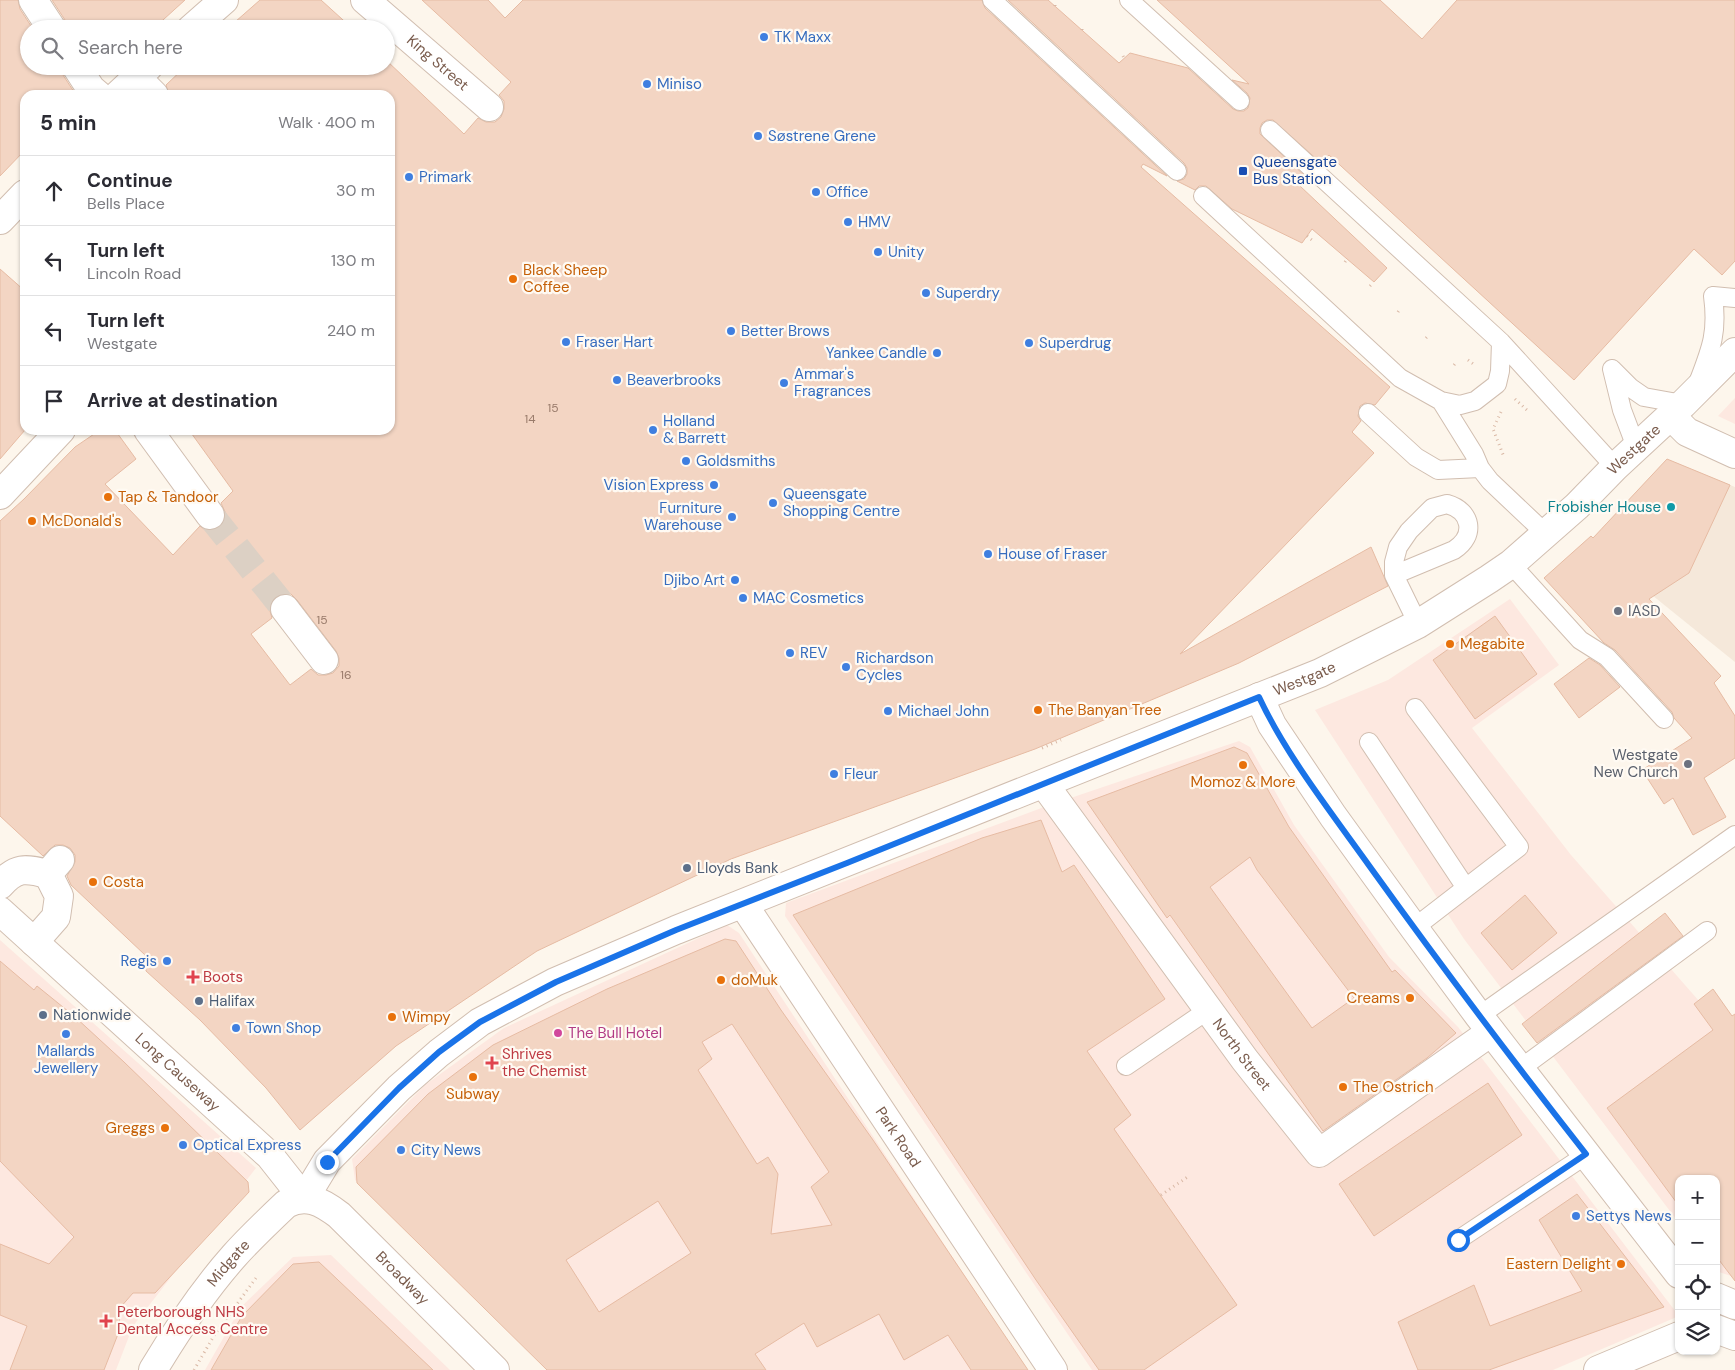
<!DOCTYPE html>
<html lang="en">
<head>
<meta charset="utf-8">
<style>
  body { margin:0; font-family:"DM Sans",sans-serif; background:#f7f7f7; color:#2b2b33 }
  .controls { position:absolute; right:15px; bottom:15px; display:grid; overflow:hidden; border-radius:10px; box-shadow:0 1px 4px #0004 }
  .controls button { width:45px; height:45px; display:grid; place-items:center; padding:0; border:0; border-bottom:1px solid #e1e1e2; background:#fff; color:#2b2b33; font:25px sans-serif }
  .stop { position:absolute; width:15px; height:15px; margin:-11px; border:4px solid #1a73e8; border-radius:50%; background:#fff }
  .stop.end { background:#1a73e8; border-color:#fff; box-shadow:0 1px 5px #0008 }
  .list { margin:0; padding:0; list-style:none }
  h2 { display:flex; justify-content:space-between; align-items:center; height:65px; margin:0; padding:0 20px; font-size:21px }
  h2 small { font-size:16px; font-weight:400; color:#7c7c81 }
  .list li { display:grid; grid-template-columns:32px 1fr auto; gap:15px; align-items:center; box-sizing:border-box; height:70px; padding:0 20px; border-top:1px solid #e1e1e2 }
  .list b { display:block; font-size:19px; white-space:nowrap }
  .list p { margin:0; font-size:16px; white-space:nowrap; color:#7c7c81 }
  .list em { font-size:16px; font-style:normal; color:#7c7c81 }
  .icon { flex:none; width:28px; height:28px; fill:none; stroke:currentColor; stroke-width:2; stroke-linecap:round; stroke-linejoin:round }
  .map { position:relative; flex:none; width:1735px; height:1370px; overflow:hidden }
  .search { position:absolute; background:#fff; box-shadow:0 1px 4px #0004; left:20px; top:20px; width:375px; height:55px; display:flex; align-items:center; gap:12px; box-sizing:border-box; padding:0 18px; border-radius:28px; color:#7c7c81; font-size:19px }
  .panel { position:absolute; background:#fff; box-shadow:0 1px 4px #0004; left:20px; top:90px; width:375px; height:345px; border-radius:15px }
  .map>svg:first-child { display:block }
  .residential { fill:#f5e8da }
  .commercial { fill:#fde8e0 }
  .building { fill:#f3d5c3; stroke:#e6bba3; fill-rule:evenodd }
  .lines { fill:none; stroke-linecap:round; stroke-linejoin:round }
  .street-tunnel { stroke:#dcd0c4; stroke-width:28; stroke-dasharray:28 14; stroke-linecap:butt }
  .lane-casing { stroke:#d1beb0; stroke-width:20 }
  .street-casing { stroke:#d1beb0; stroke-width:30 }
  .path { stroke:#d9b8a5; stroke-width:3; stroke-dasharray:1 4; stroke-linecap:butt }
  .lane { stroke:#fff; stroke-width:18 }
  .street { stroke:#fff; stroke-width:28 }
  .route { stroke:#1a73e8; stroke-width:6 }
  .shop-dot { fill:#3f7fe0; stroke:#fffaf3; stroke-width:2 }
  .transit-dot { fill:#1a4fb4; stroke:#fffaf3; stroke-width:2 }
  .food-dot { fill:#e8710a; stroke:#fffaf3; stroke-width:2 }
  .culture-dot { fill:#0f9aa8; stroke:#fffaf3; stroke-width:2 }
  .worship-dot { fill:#6b7280; stroke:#fffaf3; stroke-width:2 }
  .service-dot { fill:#5c6f8a; stroke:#fffaf3; stroke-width:2 }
  .health-dot { fill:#e0444e; stroke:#fffaf3; stroke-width:2 }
  .hotel-dot { fill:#d1479c; stroke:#fffaf3; stroke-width:2 }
  .labels { text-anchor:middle; stroke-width:4.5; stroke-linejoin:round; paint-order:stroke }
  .number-label { font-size:12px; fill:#987a6a }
  .shop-label { font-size:15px; fill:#366cbe; stroke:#fffaf3; text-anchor:start }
  .street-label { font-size:15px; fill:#7a5c4d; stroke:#fffaf3 }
  .transit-label { font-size:15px; fill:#164399; stroke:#fffaf3; text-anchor:start }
  .food-label { font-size:15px; fill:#c56008; stroke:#fffaf3; text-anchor:start }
  .culture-label { font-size:15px; fill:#0d838f; stroke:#fffaf3; text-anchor:end }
  .worship-label { font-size:15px; fill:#5b616d; stroke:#fffaf3; text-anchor:start }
  .service-label { font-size:15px; fill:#4e5e75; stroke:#fffaf3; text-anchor:start }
  .health-label { font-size:15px; fill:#be3a42; stroke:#fffaf3; text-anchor:start }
  .hotel-label { font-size:15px; fill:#b23c85; stroke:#fffaf3; text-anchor:start }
</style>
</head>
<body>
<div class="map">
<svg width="1735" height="1370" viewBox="0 0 1735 1370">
  <rect width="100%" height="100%" fill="#fdf6ec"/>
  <path class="residential" d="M1667,459l68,28v175l-83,-67 -50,-67z"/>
  <path class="commercial" d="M1735,398v26l-17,-8z
    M1510,599l49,66 -87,63 99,127 164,187 -1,235 -18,-6v-92h-37v44l-215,-284 -149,-229 73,-30z
    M1239,741l11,6 44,78 95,132 69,70 221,289 -126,54h-461l-307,-454 1,-13 258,-96z
    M727,925l12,8 288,437h-477l-195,-190 -3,-21 73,-74 79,-57z
    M0,940l256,228 -123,158 -17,44h-116z
    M331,1255l119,115h-245l36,-63 52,-50z"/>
  <path class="building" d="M0,0h18l2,9 13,20h-4v37h31l3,9 13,20h-51v55l-25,26z
    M52,0h133l-32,29h-85l-3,-9z
    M260,0h61l32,29h-126z
    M422,0h66l17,18 18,-18h459l3,8 182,168 -24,-12 -2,3 249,220 -15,18 -10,-2 -5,3 -2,10 3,5 -9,11 22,21 -194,201 191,-107 17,39 -149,77 -204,86 -304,110 -194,92 -141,95 -96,84 -34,-42 -66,-68 -54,-49 -1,-16 -74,-70 -4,-9 8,-14v-7l-5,-7 -7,-3h-8l-12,11 -43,-40v-295l24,-22 51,-52 25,-17h15l21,29 -31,25 68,71 27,-29 4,3 7,2 9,-4 4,-6 2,-7 -5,-11 12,-12 -44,-61h201v-335h-221l-3,-10 20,-19h200v-6l78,74 14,-16 8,4h9l6,-5 3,-8v-8l-5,-6 12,-13zM283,594h8l6,6 39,51 3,7v8l-6,7 -7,2h-8l-7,-6 -21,16 -39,-51 21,-16 -2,-7v-8l5,-6z
    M1008,0h40l71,63 11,-10 58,15 45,41 5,2h6l4,-3 2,-10 -3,-5 -15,-13 17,4 -92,-84h223l42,39 35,-39h278v261l-13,14 -28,-26 -120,131 -245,-225 -8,8 -48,-43h-6l-5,3 -2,5v6l47,44 -7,8 87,82 -13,14 -62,-53 -10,14 -70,-34 -26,-23h-7l-4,4 -18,-9 7,-2 3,-5v-6l-3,-5z
    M0,269l25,22v139l-25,29z
    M1667,459l63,26 -41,88 -40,26 72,77 -7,7 21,33v42l-31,20 22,39 -33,18 -20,-37 -9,6 -22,-34 50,-32 -18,-20 -2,-6 -57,-62 -11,-7 -60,-65 47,-42 2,2z
    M1495,616l42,58 -62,45 -42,-59z
    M1589,658l11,7 20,22 -41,31 -25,-34z
    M1234,747l13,6 42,74 103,145 3,-2 61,63 -29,25 -104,73 -153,-216 -3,3 -80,-116zM1250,857l7,13 97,128 -42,30 -102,-141z
    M1041,820l21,52 12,-7 91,134 -78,52 44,64 -17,14 123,176 -93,65h-45l-63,-90 -243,-365 189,-77z
    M1525,895l32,38 -45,37 -31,-37z
    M1665,913l18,23 -146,107 -15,-19z
    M725,939l11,2 45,69 92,130 155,230h-57l-23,-35 -44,25 -25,-46 -62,33 -13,-24 -49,31 11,16h-219l-190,-187 -1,-16 72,-73 65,-49 114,-56zM732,1024l97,148 -18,15 21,38 -61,9 7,-60 -10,-17 -11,7 -59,-94 14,-11 -10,-17zM658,1201l33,52 -92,59 -33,-52z
    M0,961l34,29 3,-4 37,30 50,46 124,120 1,10 -94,101h-22l-14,16 1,20 -16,41h-94l17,-44 -27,-11v-71l49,20 25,-27 -74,-76z
    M1713,989l19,27 3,-2v267l-19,-25v-77h-37v27l-72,-98 106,-78 -19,-26z
    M1488,1083l34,52 -148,101 -35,-52z
    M1577,1194l87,113 -175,63h-71l-20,-48 76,-37 16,41 92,-35 -43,-71z
    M319,1262l114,108h-222l31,-54 51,-52z"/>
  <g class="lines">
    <path class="street-tunnel" d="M210,515l75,94"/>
    <g class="lane-casing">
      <path id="lane" d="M992,0l185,171
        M1129,0l111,101
        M1270,130l231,212 114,125
        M1203,196l197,182 41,23 19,4 15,-4 22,-17 3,-13 1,-29
        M1612,369l19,19 13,9 39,7
        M1612,369l10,41 14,37
        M1698,383c13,-34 20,-50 15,-87l22,2
        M1441,401l33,53 6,14 10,13 56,53
        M1368,413l48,44 22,13 42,-2
        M1447,504c25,7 29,32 7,46l-60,25v-13l4,-15 11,-16 23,-23z
        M1511,564l69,76 27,17 57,62
        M1394,575l24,49
        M1369,742l97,146
        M1414,928l105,-81 -104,-139
        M1479,1016l256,-181
        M1126,1066l82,-56
        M1520,1069l187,-138
        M1458,1240l128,-85"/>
    </g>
    <g class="street-casing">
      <g id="street">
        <path d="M33,0l19,29"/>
        <path id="s1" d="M365,0l124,107"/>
        <path d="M191,29l33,-29"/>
        <path d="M76,66l15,23 7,6"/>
        <path d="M137,78l17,17"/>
        <path d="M118,95l31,-29"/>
        <path d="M0,220l25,-26"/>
        <path d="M1671,416l16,16 48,22"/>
        <path d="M148,430l62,85"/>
        <path d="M0,495l61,-65"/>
        <path d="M285,609l39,51"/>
        <path d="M1259,697l13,28 61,91 81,112 65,88 200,258"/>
        <path id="s2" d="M1044,784l201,276 74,93 172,-121"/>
        <path d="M0,885c16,-18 25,-17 48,-11"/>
        <path id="s3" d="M743,904l310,466"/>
        <path id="s4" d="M0,911l270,245 34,43"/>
        <path d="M34,942l22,-25 3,-21 -11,-22 12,-14"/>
        <path id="s5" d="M304,1199l23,-38 72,-73 40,-35 41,-31 75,-40 121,-52 644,-257 98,-49 71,-45 22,-15 66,-58 38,-39 68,-63 52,-52"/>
        <path d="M1716,1297l19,8"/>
        <path d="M1716,1329l19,7"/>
        <path id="s6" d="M153,1370c24,-40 50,-79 81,-114 16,-18 34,-35 52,-52 20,-11 36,-2 53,11l156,155"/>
        <path d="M1598,1370l81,-34"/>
      </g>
    </g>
    <path class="path" d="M1055,6v-1
      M1082,30v-1
      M1123,56l1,2
      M1307,236l5,4
      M1345,262l2,-3
      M1370,286l3,-3
      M1398,312l2,-3
      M1426,338l3,-3
      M1468,360l8,6
      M1454,365l3,-4
      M1515,399l14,13
      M1501,412l-8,17 11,28
      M1042,748l19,-8
      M1161,1195l28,-19
      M194,1370l21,-36 41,-56"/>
    <use href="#lane" class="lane"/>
    <use href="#street" class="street"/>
  </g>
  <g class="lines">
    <path class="route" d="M327,1162l72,-74 40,-36 41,-30 76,-40 120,-52 171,-67 412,-166c28,60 75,119 114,174 69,96 140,190 213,283l-128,86"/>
  </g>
  <g class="shop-dot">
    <circle cx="764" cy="37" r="5"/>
    <circle cx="647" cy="84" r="5"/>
    <circle cx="758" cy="136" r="5"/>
    <circle cx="409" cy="177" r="5"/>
    <circle cx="816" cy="192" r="5"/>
    <circle cx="848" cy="222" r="5"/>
    <circle cx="878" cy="252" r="5"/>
    <circle cx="926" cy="293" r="5"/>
    <circle cx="731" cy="331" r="5"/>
    <circle cx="566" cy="342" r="5"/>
    <circle cx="1029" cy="343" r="5"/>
    <circle cx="937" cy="353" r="5"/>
    <circle cx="617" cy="380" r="5"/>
    <circle cx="784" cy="383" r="5"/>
    <circle cx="653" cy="430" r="5"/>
    <circle cx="686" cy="461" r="5"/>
    <circle cx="714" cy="485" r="5"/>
    <circle cx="773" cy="503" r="5"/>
    <circle cx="732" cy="517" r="5"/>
    <circle cx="988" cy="554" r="5"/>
    <circle cx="735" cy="580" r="5"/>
    <circle cx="743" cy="598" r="5"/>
    <circle cx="790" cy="653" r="5"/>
    <circle cx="846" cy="667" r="5"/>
    <circle cx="888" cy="711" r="5"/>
    <circle cx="834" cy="774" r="5"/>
    <circle cx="167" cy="961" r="5"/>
    <circle cx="236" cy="1028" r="5"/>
    <circle cx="66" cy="1034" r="5"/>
    <circle cx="183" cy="1145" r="5"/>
    <circle cx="401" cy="1150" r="5"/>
    <circle cx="1576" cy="1216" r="5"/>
  </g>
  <rect class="transit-dot" x="1238" y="166" width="10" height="10" rx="2.5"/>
  <g class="food-dot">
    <circle cx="513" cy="279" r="5"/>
    <circle cx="108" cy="497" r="5"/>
    <circle cx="32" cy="521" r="5"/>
    <circle cx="1450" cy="644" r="5"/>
    <circle cx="1038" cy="710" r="5"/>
    <circle cx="1243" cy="765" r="5"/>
    <circle cx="93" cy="882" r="5"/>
    <circle cx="721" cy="980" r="5"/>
    <circle cx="1410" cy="998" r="5"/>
    <circle cx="392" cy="1017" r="5"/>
    <circle cx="473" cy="1077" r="5"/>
    <circle cx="1343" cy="1087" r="5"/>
    <circle cx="165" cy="1128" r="5"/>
    <circle cx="1621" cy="1264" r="5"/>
  </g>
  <circle class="culture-dot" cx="1671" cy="507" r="5"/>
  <g class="worship-dot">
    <circle cx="1618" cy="611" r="5"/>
    <circle cx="1688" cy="764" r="5"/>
  </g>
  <g class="service-dot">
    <circle cx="687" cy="868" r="5"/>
    <circle cx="199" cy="1001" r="5"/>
    <circle cx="43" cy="1015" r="5"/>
  </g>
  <g class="health-dot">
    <path d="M190.5 969.5h5v5h5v5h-5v5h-5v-5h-5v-5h5z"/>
    <path d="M489.5 1055.5h5v5h5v5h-5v5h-5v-5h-5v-5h5z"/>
    <path d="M103.5 1313.5h5v5h5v5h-5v5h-5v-5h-5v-5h5z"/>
  </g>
  <circle class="hotel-dot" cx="558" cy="1033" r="5"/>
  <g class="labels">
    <g class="number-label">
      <text x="553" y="412">15</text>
      <text x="530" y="423">14</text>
      <text x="322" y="624">15</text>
      <text x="346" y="679">16</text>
    </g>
    <g class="shop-label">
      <text x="774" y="42">TK Maxx</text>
      <text x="657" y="89">Miniso</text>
      <text x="768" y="141">Søstrene Grene</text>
      <text x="419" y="182">Primark</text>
      <text x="826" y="197">Office</text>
      <text x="858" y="227">HMV</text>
      <text x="888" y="257">Unity</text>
      <text x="936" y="298">Superdry</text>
      <text x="741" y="336">Better Brows</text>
      <text x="576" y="347">Fraser Hart</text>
      <text x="1039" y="348">Superdrug</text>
      <text x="927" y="358" text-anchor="end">Yankee Candle</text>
      <text x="794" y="379">Ammar's<tspan x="794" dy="17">Fragrances</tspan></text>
      <text x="627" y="385">Beaverbrooks</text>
      <text x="663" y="426">Holland<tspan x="663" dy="17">&amp; Barrett</tspan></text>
      <text x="696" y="466">Goldsmiths</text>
      <text x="704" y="490" text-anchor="end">Vision Express</text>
      <text x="783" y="499">Queensgate<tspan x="783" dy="17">Shopping Centre</tspan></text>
      <text x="722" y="513" text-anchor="end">Furniture<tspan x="722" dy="17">Warehouse</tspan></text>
      <text x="998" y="559">House of Fraser</text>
      <text x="725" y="585" text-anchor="end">Djibo Art</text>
      <text x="753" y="603">MAC Cosmetics</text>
      <text x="800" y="658">REV</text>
      <text x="856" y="663">Richardson<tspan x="856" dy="17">Cycles</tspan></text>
      <text x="898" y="716">Michael John</text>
      <text x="844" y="779">Fleur</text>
      <text x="157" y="966" text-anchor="end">Regis</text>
      <text x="246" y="1033">Town Shop</text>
      <text x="66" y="1056" text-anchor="middle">Mallards<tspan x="66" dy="17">Jewellery</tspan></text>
      <text x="193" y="1150">Optical Express</text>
      <text x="411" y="1155">City News</text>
      <text x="1586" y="1221">Settys News</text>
    </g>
    <g class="street-label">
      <text dy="5" stroke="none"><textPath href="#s1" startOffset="96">King Street</textPath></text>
      <text dy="5" stroke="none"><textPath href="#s5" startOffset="1550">Westgate</textPath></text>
      <text dy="5" stroke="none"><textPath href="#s5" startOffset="1145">Westgate</textPath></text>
      <text dy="5" stroke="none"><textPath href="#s2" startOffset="335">North Street</textPath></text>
      <text dy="5" stroke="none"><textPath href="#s4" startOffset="240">Long Causeway</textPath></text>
      <text dy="5" stroke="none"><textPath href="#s3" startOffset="280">Park Road</textPath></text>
      <text dy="5" stroke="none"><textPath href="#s6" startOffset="131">Midgate</textPath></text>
      <text dy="5" stroke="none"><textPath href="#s6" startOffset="361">Broadway</textPath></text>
    </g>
    <g class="transit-label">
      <text x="1253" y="167">Queensgate<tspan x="1253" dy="17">Bus Station</tspan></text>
    </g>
    <g class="food-label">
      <text x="523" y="275">Black Sheep<tspan x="523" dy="17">Coffee</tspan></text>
      <text x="118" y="502">Tap &amp; Tandoor</text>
      <text x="42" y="526">McDonald's</text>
      <text x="1460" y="649">Megabite</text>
      <text x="1048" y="715">The Banyan Tree</text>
      <text x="1243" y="787" text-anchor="middle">Momoz &amp; More</text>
      <text x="103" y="887">Costa</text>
      <text x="731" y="985">doMuk</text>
      <text x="1400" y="1003" text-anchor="end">Creams</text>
      <text x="402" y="1022">Wimpy</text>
      <text x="1353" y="1092">The Ostrich</text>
      <text x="473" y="1099" text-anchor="middle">Subway</text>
      <text x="155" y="1133" text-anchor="end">Greggs</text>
      <text x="1611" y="1269" text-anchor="end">Eastern Delight</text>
    </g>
    <g class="culture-label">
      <text x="1661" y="512">Frobisher House</text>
    </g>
    <g class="worship-label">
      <text x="1628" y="616">IASD</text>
      <text x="1678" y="760" text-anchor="end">Westgate<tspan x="1678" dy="17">New Church</tspan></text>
    </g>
    <g class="service-label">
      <text x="697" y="873">Lloyds Bank</text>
      <text x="209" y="1006">Halifax</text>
      <text x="53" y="1020">Nationwide</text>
    </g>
    <g class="health-label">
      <text x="203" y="982">Boots</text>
      <text x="502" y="1059">Shrives<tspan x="502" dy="17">the Chemist</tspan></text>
      <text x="117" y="1317">Peterborough NHS<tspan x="117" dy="17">Dental Access Centre</tspan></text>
    </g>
    <g class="hotel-label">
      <text x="568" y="1038">The Bull Hotel</text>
    </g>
  </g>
</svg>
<div class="controls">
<button>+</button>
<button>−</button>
<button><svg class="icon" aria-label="locate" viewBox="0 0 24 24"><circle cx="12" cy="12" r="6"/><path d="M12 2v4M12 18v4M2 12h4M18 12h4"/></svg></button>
<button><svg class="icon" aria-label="layers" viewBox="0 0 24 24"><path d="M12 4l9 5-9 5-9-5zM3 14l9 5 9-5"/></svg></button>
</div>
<div class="stop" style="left:1458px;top:1240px"></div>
<div class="stop end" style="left:327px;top:1162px"></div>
<div class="search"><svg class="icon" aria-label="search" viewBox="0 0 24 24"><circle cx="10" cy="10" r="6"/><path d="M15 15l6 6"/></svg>Search here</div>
<section class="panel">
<h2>5 min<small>Walk · 400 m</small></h2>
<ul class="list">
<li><svg class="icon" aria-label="ahead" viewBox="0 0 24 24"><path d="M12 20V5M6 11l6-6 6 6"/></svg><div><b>Continue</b><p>Bells Place</p></div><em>30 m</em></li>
<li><svg class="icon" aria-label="left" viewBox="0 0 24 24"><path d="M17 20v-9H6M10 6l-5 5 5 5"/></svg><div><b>Turn left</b><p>Lincoln Road</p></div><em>130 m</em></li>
<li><svg class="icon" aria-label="left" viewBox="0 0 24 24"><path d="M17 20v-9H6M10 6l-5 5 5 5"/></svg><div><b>Turn left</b><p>Westgate</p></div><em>240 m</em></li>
<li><svg class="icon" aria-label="arrive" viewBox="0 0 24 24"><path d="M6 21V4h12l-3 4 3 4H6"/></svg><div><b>Arrive at destination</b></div></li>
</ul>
</section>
</div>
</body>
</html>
